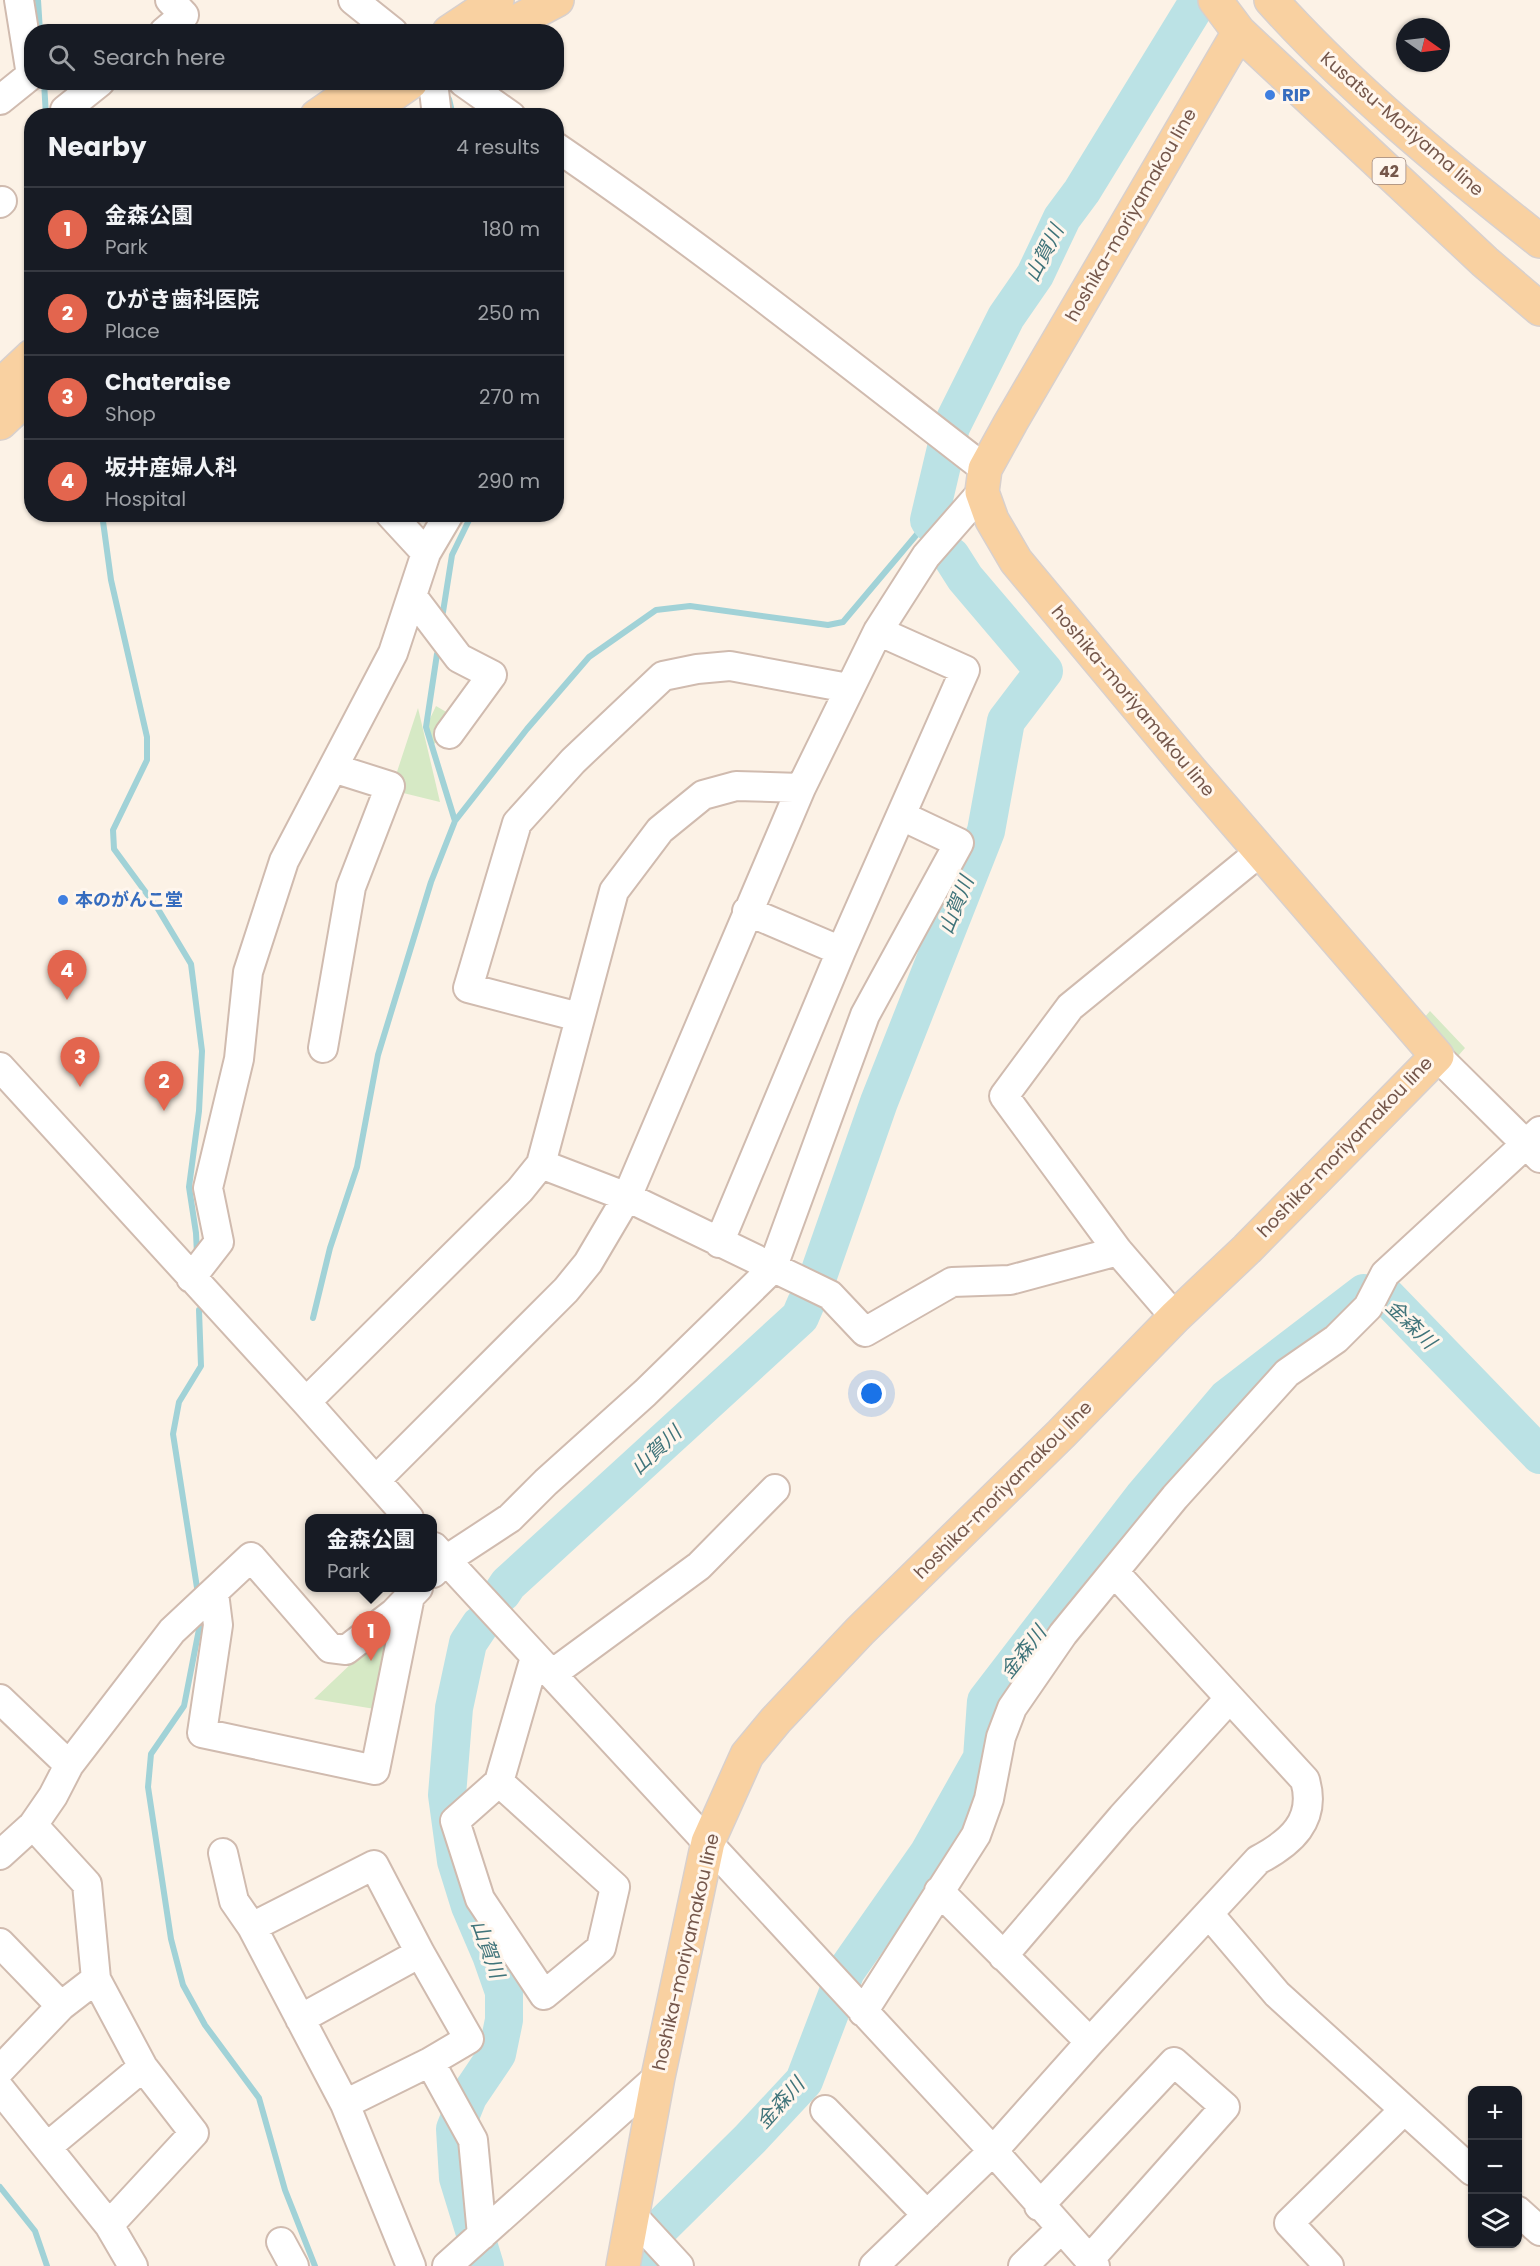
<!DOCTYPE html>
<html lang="en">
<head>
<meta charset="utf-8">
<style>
  body { margin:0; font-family:Poppins,"Noto Sans JP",sans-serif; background:#20242c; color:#f1f3f6 }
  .controls { position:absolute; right:18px; bottom:18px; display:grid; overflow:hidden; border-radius:12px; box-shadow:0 2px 4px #0004 }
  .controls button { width:54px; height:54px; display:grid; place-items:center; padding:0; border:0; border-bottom:2px solid #363941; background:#171b24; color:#f1f3f6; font:30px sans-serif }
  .compass { position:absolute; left:1396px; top:18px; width:54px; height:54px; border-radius:50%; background:#171b24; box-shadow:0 2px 4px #0004; rotate:104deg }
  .you { position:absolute; left:872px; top:1394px; width:21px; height:21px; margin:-15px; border:4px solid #fff; border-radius:50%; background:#1a73e8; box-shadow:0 0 0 9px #1a73e833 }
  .badge { display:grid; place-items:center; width:39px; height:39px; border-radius:50%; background:#e3654e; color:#fff; font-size:20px; font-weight:700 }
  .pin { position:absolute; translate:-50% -50px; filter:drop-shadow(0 2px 3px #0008) }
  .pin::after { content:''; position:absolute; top:32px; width:21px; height:18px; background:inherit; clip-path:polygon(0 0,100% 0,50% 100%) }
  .popup { position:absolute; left:305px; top:1514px; width:132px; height:78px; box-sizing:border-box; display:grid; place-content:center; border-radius:12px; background:#171b24; filter:drop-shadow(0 2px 4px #0005); font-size:20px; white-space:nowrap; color:#9ea1a6 }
  .popup b { font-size:22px; color:#f1f3f6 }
  .popup::after { content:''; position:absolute; left:50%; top:100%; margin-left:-12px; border:12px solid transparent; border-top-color:#171b24 }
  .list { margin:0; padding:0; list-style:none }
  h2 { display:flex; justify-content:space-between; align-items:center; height:78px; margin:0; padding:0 24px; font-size:26px }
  h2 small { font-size:20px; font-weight:400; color:#9ea1a6 }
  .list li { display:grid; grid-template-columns:39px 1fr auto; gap:18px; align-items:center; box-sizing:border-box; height:84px; padding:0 24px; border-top:2px solid #363941 }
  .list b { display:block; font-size:22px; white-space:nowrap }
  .list p { margin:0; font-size:20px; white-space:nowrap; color:#9ea1a6 }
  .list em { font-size:20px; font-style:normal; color:#9ea1a6 }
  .icon { flex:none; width:33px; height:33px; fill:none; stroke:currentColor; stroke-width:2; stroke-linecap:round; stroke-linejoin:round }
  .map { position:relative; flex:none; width:1540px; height:2266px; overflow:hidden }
  .search { position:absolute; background:#171b24; box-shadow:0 2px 4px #0004; left:24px; top:24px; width:540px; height:66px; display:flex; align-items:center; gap:15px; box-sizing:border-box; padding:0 21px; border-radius:24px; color:#9ea1a6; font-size:22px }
  .panel { position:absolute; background:#171b24; box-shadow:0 2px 4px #0004; left:24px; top:108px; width:540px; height:414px; border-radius:24px }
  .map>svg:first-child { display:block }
  .green { fill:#d6e9c5 }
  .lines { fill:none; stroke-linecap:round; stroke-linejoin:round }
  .stream { stroke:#a1d2d7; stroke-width:6 }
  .river { stroke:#bbe2e5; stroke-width:38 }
  .minor-casing { stroke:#d0bbaf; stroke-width:32 }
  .major-casing { stroke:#d8d0cd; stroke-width:36 }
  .minor { stroke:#fff; stroke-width:28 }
  .major { stroke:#f9d1a1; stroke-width:33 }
  .shop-dot { fill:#3f7fe0; stroke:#fff6ed; stroke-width:2 }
  .labels { text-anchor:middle; stroke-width:6; stroke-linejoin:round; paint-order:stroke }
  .shield { fill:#fff6ed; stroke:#9e877c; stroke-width:1.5 }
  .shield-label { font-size:16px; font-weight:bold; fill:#75574b }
  .shop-label { font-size:18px; font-weight:bold; fill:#366cbe; stroke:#fff6ed; text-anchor:start }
  .street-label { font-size:18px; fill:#75574b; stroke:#fff6ed }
  .water-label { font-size:20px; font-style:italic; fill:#40747a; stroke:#fff6ed }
</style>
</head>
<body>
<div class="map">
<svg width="1540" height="2266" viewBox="0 0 1540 2266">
  <rect width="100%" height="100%" fill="#fcf2e6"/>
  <path class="green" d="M436,706l24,14 -28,26 -6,-19z
    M418,708l22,94 -49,-12z
    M1430,1011l35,37 -13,15 -34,-38z
    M394,1623l-13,87 -67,-11z"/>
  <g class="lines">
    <path class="stream" d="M38,0l2,32
      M44,82l2,34
      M449,99l4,17
      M102,514l9,66 36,157v23l-34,70 1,19 44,60 33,55 11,87 -3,60 -10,76 7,46 1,21
      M443,612l9,-57 20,-41
      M437,654l-11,73 29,94
      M313,1318l17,-70 27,-81 21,-112 53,-173 24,-61 72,-92 62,-72 67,-47 34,-4 138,19 15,-3 86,-102
      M198,1594l-25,-160 6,-32 22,-36 -2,-56
      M201,1619l-17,87 -33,48 -3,33 23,152 12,46 22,40 54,73 26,92 30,76
      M0,2187l35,44 12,35"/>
    <path class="river" d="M931,523l-2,-3 22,-93 55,-110 29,-42 27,-57 20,-27 117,-191
      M816,1282l63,-180 107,-271 20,-110 38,-50 -79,-93 -14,-22
      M502,1593l6,-9 292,-267 6,-14
      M480,1625l-12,18 -14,65 -7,87 9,66 14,45 21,49 13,37v28l-7,34 -29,43 -13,32 3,49 27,88
      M653,2266l-10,-11 18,-28 89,-88 54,-58 42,-110 82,-117 54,-96 4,-57 157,-204 84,-99 137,-105 23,4 153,158"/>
    <g class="minor-casing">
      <path id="minor" d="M353,0l40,32
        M164,32l20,-17 -14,-15
        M433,82l4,34
        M463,82l48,34
        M0,100l31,-25 -12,-75
        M65,110l35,-28
        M556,147c148,101 288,213 429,322
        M0,203l2,-2
        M390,514l36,39
        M412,596l47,62 33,17 -43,59
        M747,911l94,40
        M579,1017l-111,-29 49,-165 56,-62 90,-85 34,-7 33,-3 118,22
        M323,1048l28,-161 39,-101 -57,-18
        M1437,1056l103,102
        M0,1067l306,335 103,116
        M541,1164l86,33 203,98 35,37 87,-50 58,-2 108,-29
        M719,1243l122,-292 124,-281 -87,-39
        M191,1278l28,-36 -11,-54 31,-129 9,-87 36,-111 109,-208 33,-100 23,-39
        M1175,1317l-57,-66 -114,-155 66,-89 191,-156
        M306,1402l214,-212 21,-26 73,-273 46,-61 43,-35 33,-9 65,2
        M376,1480l190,-190 22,-27 39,-66 174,-409 77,-157 48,-75 56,-64
        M434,1547l559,604 102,115
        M433,1573l13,-13 64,-42 36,-36 99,-89 127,-124 93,-254 94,-172 -57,-27
        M214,1593l4,32 -16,108 173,37 35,-174
        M552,1674l147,-108 76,-77
        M0,1699l69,66
        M499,1782l116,105 -14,61 -57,47 -64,-96 -25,-78 44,-39 36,-125
        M33,1825l54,59 9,95 47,88 51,66 -85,92
        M223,1853l11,48 18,26 93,177 66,162
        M0,1855l33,-30 20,-29 16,-31 103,-134 79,-74 79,91 16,2 48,-37 24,-25
        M939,1891l151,151
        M1209,1914l68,80 195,177
        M252,1927l122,-62 46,88 49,86 -39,23 -85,42
        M0,1943l61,63
        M1003,1956l119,-139 107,-118
        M863,2012l113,-177 13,-36 12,-62 11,-29 51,-74 112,-137 112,-124 49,-34 32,-32 17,-33 155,-143
        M300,2019l120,-66
        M430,2062l43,78 9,95
        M0,2070l61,-64 35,-27
        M0,2089l109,136 24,41
        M825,2110l102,105
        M47,2147l96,-80
        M1039,2206l135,-144 51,45 -136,153
        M1518,2211l22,20
        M632,2215l47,51
        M281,2242l13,24
        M447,2266l211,-189
        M874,2266l119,-115 97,-109 168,-182c32,-17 59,-39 47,-80l-190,-207
        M1023,2266l38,-37
        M1329,2266l-40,-43 115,-113"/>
    </g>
    <g class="major-casing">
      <path id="major" d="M1215,0l24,32 246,230 55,47
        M1271,0c81,90 174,166 269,241
        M449,32l48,-32
        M497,32l60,-32
        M317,116l49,-34
        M362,116l49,-34
        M0,386l32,-30
        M0,423l32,-30
        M623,2266l35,-189 50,-235 39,-87 29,-35 84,-89 201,-197 114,-117 72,-68 190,-193 -246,-285 -175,-210 -24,-41 -10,-28 3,-23 26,-47 228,-390"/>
    </g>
    <use href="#minor" class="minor"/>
    <use href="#major" class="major"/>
  </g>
  <g class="shop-dot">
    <circle cx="1270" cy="95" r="6"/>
    <circle cx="63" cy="900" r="6"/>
  </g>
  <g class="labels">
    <rect class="shield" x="1372.5" y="158" width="33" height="26" rx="4.5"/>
    <g class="shield-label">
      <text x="1389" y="177">42</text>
    </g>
    <g class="shop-label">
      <text x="1282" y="101">RIP</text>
      <text x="75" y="906">本のがんこ堂</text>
    </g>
    <g class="street-label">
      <text transform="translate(1402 124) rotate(41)" y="6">Kusatsu-Moriyama line</text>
      <text transform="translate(1131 215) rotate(-60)" y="6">hoshika-moriyamakou line</text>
      <text transform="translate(1133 701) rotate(50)" y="6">hoshika-moriyamakou line</text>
      <text transform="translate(1345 1147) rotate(-46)" y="6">hoshika-moriyamakou line</text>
      <text transform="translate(1003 1490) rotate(-45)" y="6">hoshika-moriyamakou line</text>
      <text transform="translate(686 1952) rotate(-77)" y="6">hoshika-moriyamakou line</text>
    </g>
    <g class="water-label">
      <text transform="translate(1044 253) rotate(-63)" y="7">山賀川</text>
      <text transform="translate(956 905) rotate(-68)" y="7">山賀川</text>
      <text transform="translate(1411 1324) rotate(44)" y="7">金森川</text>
      <text transform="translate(656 1450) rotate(-43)" y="7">山賀川</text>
      <text transform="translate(1023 1652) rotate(-52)" y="7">金森川</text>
      <text transform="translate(488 1949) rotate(70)" y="7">山賀川</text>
      <text transform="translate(780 2103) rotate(-48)" y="7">金森川</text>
    </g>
  </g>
</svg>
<div class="controls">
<button>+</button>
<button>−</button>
<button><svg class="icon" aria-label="layers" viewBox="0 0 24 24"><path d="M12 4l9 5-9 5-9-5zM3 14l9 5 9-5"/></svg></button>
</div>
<svg class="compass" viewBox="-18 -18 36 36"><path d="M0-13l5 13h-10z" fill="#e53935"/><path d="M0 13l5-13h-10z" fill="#9ea1a6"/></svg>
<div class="you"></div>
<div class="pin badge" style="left:371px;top:1661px">1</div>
<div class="popup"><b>金森公園</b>Park</div>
<div class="pin badge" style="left:164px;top:1111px">2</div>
<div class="pin badge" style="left:80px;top:1087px">3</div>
<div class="pin badge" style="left:67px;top:1000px">4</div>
<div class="search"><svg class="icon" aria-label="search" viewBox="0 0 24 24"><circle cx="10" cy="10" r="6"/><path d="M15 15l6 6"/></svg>Search here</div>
<section class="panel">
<h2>Nearby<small>4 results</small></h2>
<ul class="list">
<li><span class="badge">1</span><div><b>金森公園</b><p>Park</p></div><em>180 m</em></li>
<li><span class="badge">2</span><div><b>ひがき歯科医院</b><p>Place</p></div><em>250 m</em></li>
<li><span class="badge">3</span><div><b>Chateraise</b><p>Shop</p></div><em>270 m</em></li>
<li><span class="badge">4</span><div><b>坂井産婦人科</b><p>Hospital</p></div><em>290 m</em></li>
</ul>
</section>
</div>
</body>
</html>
